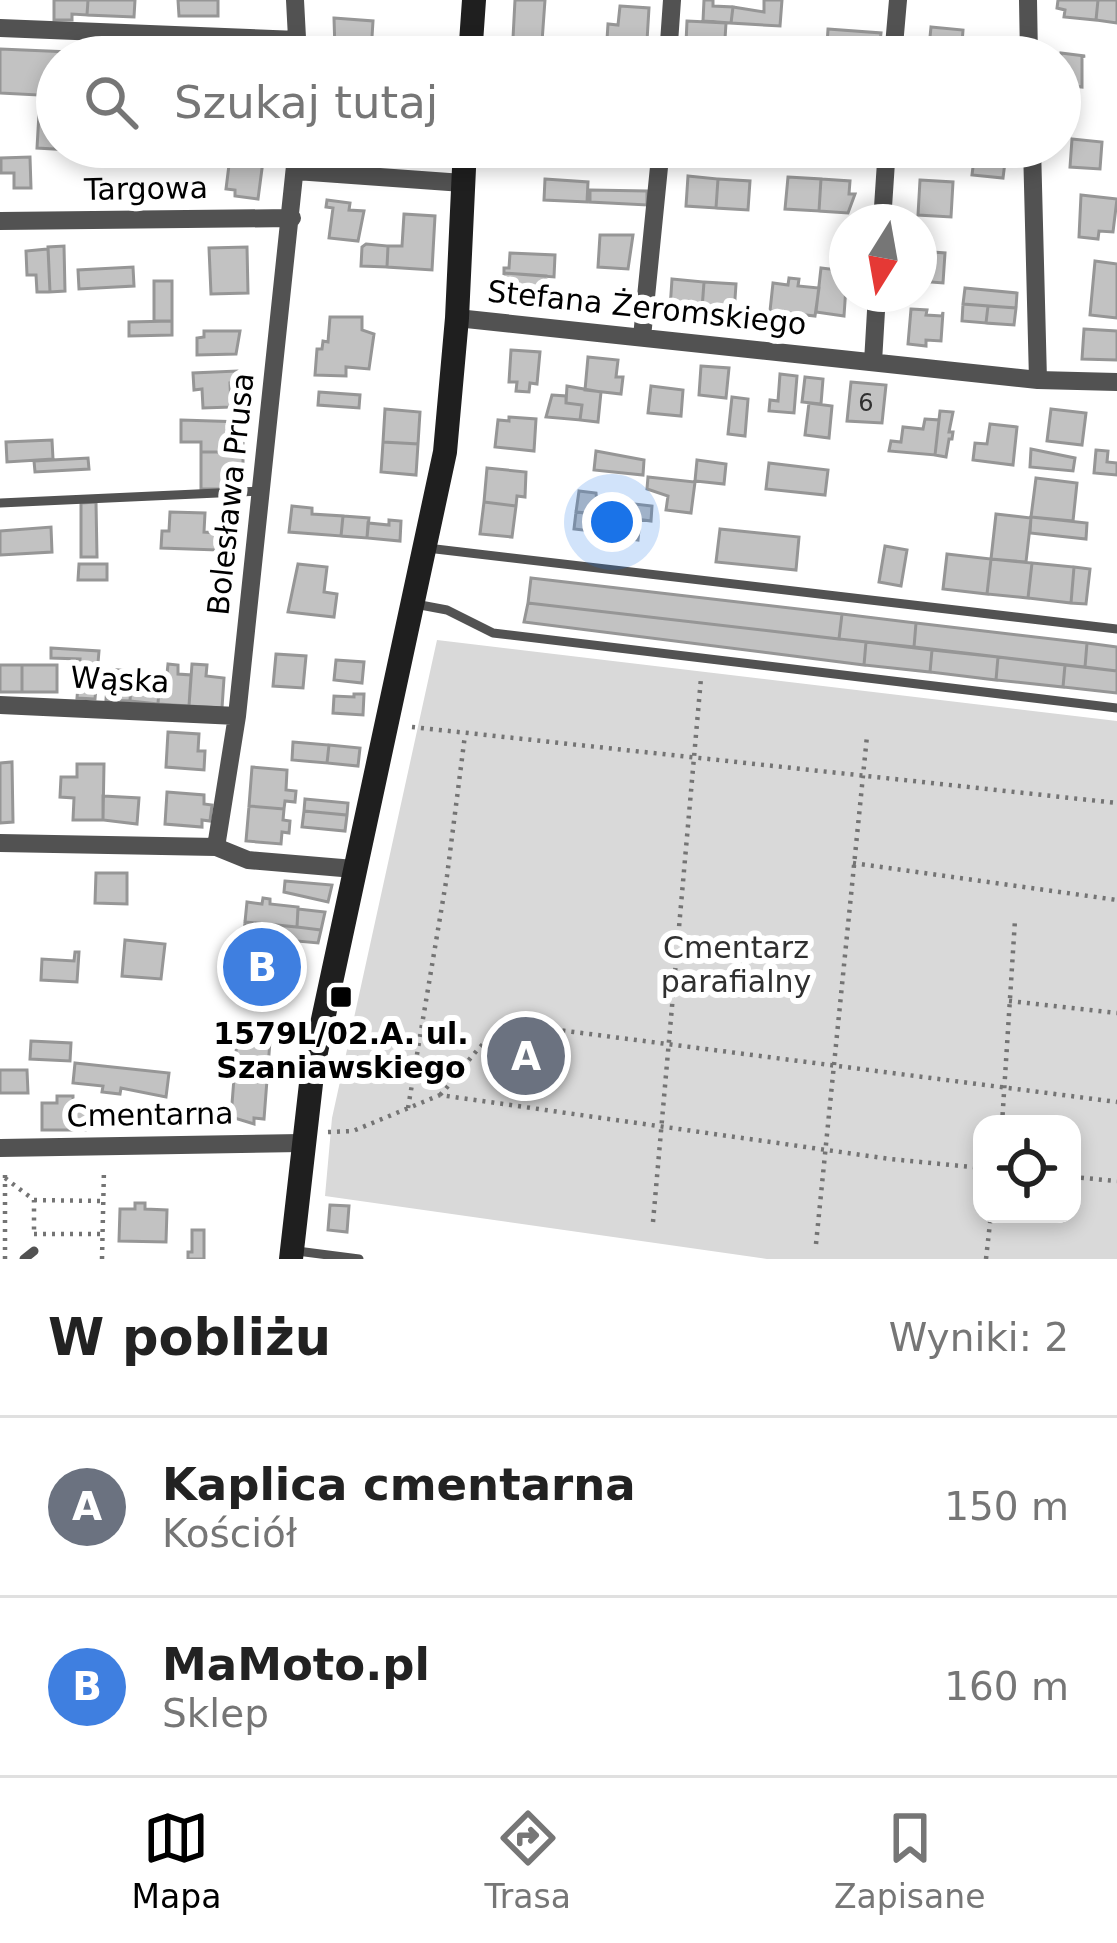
<!DOCTYPE html>
<html lang="pl">
<head>
<meta charset="utf-8">
<style>
  body { margin:0; font-family:"DejaVu Sans",sans-serif; background:#f2f2f2; color:#222 }
  .controls { position:absolute; right:36px; bottom:36px; display:grid; overflow:hidden; border-radius:24px; box-shadow:0 6px 18px #0003 }
  .controls button { width:108px; height:108px; display:grid; place-items:center; padding:0; border:0; border-bottom:3px solid #e0e0e0; background:#fff; color:#222; font:60px sans-serif }
  .compass { position:absolute; left:829px; top:204px; width:108px; height:108px; border-radius:50%; background:#fff; box-shadow:0 6px 18px #0003; rotate:191deg }
  .you { position:absolute; left:612px; top:522px; width:42px; height:42px; margin:-30px; border:9px solid #fff; border-radius:50%; background:#1a73e8; box-shadow:0 0 0 18px #1a73e833 }
  .badge { display:grid; place-items:center; width:78px; height:78px; border-radius:50%; background:#000; color:#fff; font-size:39px; font-weight:700 }
  .pin { position:absolute; translate:-50% -50%; border:6px solid #fff; box-shadow:0 3px 12px #0006 }
  .list { margin:0; padding:0; list-style:none }
  h2 { display:flex; justify-content:space-between; align-items:center; height:156px; margin:0; padding:0 48px; font-size:51px }
  h2 small { font-size:39px; font-weight:400; color:#767676 }
  .list li { display:grid; grid-template-columns:78px 1fr auto; gap:36px; align-items:center; box-sizing:border-box; height:180px; padding:0 48px; border-top:3px solid #e0e0e0 }
  .list b { display:block; font-size:45px; white-space:nowrap }
  .list p { margin:0; font-size:39px; white-space:nowrap; color:#767676 }
  .list em { font-size:39px; font-style:normal; color:#767676 }
  .icon { flex:none; width:66px; height:66px; fill:none; stroke:currentColor; stroke-width:2; stroke-linecap:round; stroke-linejoin:round }
  .map { position:relative; flex:none; width:1117px; height:1259px; overflow:hidden }
  .search { position:absolute; background:#fff; box-shadow:0 6px 18px #0003; left:36px; right:36px; top:36px; height:132px; display:flex; align-items:center; gap:30px; box-sizing:border-box; padding:0 42px; border-radius:66px; color:#767676; font-size:45px }
  .sheet { height:516px; background:#fff }
  nav { display:flex; justify-content:space-around; align-items:center; box-sizing:border-box; height:168px; border-top:3px solid #e0e0e0; background:#fff; font-size:33px; color:#767676 }
  nav a { display:grid; justify-items:center; gap:6px }
  nav .on { color:#000 }
  .map>svg:first-child { display:block }
  .green { fill:#d9d9d9; fill-rule:evenodd }
  .building { fill:#c2c2c2; stroke:#969696; stroke-width:3 }
  .lines { fill:none; stroke-linecap:round; stroke-linejoin:round }
  .path { stroke:#747474; stroke-width:4.5; stroke-dasharray:3 6; stroke-linecap:butt }
  .lane { stroke:#525252; stroke-width:9 }
  .street { stroke:#525252; stroke-width:18 }
  .secondary { stroke:#1f1f1f; stroke-width:24 }
  .poi-dot { fill:#000; stroke:#fff; stroke-width:4.5 }
  .labels { text-anchor:middle; stroke-width:12; stroke-linejoin:round; paint-order:stroke }
  .number-label { font-size:24px; fill:#303030 }
  .street-label { font-size:30px; fill:#000; stroke:#fff }
  .park-label { font-size:30px; fill:#303030; stroke:#fff }
  .poi-label { font-size:30px; font-weight:bold; fill:#000; stroke:#fff }
</style>
</head>
<body>
<div class="map">
<svg width="1117" height="1259" viewBox="0 0 1117 1259">
  <rect width="100%" height="100%" fill="#fff"/>
  <path class="green" d="M437,640l680,81v538h-350l-442,-63 7,-78zM982,1124h90v90h-90z"/>
  <path class="building" d="M54,0h34l-1,15 -15,-1v6h-18z
    M88,0h47l-1,17 -47,-2z
    M178,0h40v16h-39z
    M515,0h30l-3,42 26,2 -1,13h-55z
    M704,0h9v6l20,1 -2,16 -28,-2z
    M764,0h18l-2,26 -49,-3 2,-16 31,5z
    M1058,0h40l-2,20 -32,-3 1,-7 -8,-2z
    M1098,0h19v23l-21,-3z
    M620,6l29,2 -3,49 -40,-2 2,-31 10,1z
    M334,18l39,3 -2,32 -36,-3z
    M687,21l39,2 -1,16 -10,-1 -1,7 -28,-2z
    M931,27l32,3 -2,27 -31,-3 -2,3z
    M828,29l53,4 -2,19 -52,-7z
    M0,49l70,3v5h-13v39l-57,-3z
    M1061,53l24,3 -3,1v30l-22,-2z
    M39,113l18,1v33l14,3 -34,-2z
    M1072,139l30,3 -2,27 -30,-2z
    M404,147h32l-2,18 -31,-2z
    M975,147h29l-1,14 -29,-2z
    M30,157l1,31h-17v-15h-13v-15z
    M230,157l33,4 -5,38 -23,-3v-6l-9,-1z
    M974,159l31,3 -2,16 -31,-3z
    M688,176l30,3 -2,29 -30,-2z
    M788,177l33,2 -2,32 -34,-2z
    M545,179l43,3 -1,20 -43,-2z
    M718,179l32,2 -2,29 -32,-2z
    M821,179l29,2 -1,13h6l-7,19 -29,-2z
    M920,180l33,2 -2,35 -33,-2z
    M590,190l57,1v14l-57,-3z
    M1081,195l36,4 -4,33 -14,-1 -1,8 -19,-2z
    M327,200l23,3 -1,7 15,1 -6,30 -29,-3 4,-30 -7,-1z
    M404,214l31,2 -3,54 -45,-3 1,-21h14z
    M600,235h33l-5,34 -30,-2z
    M366,244l22,2 -1,21 -26,-1 1,-19z
    M64,246l1,45 -15,1 -2,-45z
    M247,247l1,46 -37,1 -2,-46z
    M48,249l2,43h-13l-1,-17h-9l-1,-24z
    M919,251l26,2 -2,30 -24,-2z
    M510,253l45,2 -1,22 -50,-4v-5h5z
    M1095,261l22,3v54l-27,-3z
    M133,267l1,19 -55,3 -1,-19z
    M821,268l26,3 -3,45 -28,-4z
    M504,273l42,3 -1,23 -38,-3 1,-14h-5z
    M789,278l10,1 -1,7 21,2 -4,28 -45,-5 3,-28 15,2z
    M672,279l32,3 -3,41 -18,-1 1,-12 -14,-1z
    M154,281h18v40h-18z
    M704,282l32,2 -2,30 -14,-1 -1,10 -18,-1z
    M965,288l52,5 -1,15 -53,-4z
    M963,304l25,2 -2,17 -24,-2z
    M988,306l28,2 -2,17 -28,-2z
    M911,309l16,1 -1,5 16,1 1,-4 -2,29 -15,-1v6l-18,-2z
    M330,317h32v13l12,4 -5,35 -23,-2v9l-31,-1 2,-26h5l1,-8 5,1z
    M172,321v14l-43,1v-14z
    M1084,329l33,2v29l-35,-1z
    M204,331h36l-4,23 -39,1v-17l7,-1z
    M511,350l29,2 -3,32 -7,-1 -1,9 -13,-1 1,-9h-8z
    M588,357l30,3 -2,17h7l-2,17 -36,-4z
    M701,366l28,2 -3,30 -27,-3z
    M237,371l1,12h-8l1,24 -28,1 -1,-19 -8,1 -1,-17z
    M780,374l17,2 -3,37 -25,-2 1,-11 8,1z
    M805,377l18,2 -2,25 -19,-2z
    M851,382l35,3 -4,38 -35,-2z
    M567,386l34,6 -3,30 -18,-2 2,-15 -16,-2z
    M651,386l32,4 -2,26 -33,-3z
    M319,392l41,3 -1,13 -41,-3z
    M552,395l14,1v7l16,2 -2,15 -34,-3z
    M732,397l16,2 -3,37 -17,-2z
    M809,403l23,3 -3,32 -24,-3z
    M385,409l35,3 -2,32 -35,-2z
    M1051,409l35,4 -4,32 -35,-4z
    M940,411l13,1 -4,20h4l-1,7h-3l-3,18 -11,-2z
    M509,417l27,2 -2,32 -39,-4 3,-27 11,1z
    M925,419l14,1 -4,35 -46,-4 2,-10 10,1 2,-15 20,2z
    M181,420l62,2v30h-42v-10h-20z
    M990,424l27,3 -4,38 -40,-5 2,-17 12,1z
    M52,440l1,19 -46,3 -1,-20z
    M383,442l35,2 -2,31 -35,-3z
    M1031,449l44,9 -2,13 -43,-4z
    M1096,450l12,1 -1,11 10,1v12l-23,-2z
    M596,451l48,9 -1,15 -49,-5z
    M201,452h42v37h-42z
    M88,458l1,11 -54,3 -1,-11z
    M697,460l29,4 -2,20 -29,-3z
    M769,463l59,7 -3,25 -59,-6z
    M487,468l39,4 -1,25 -8,-1 -1,10 -32,-4z
    M648,477l47,5 -4,31 -25,-3 2,-14 -21,-7z
    M1036,478l41,5 -4,38 -42,-4z
    M579,491l17,2 2,21 -22,-2z
    M600,500l52,6 -1,15 -53,-7z
    M96,502l1,55h-16v-54z
    M484,502l32,4 -4,31 -32,-3z
    M292,506l20,2v6l31,2 -2,20 -52,-4z
    M170,512l35,1 -1,19 13,1v17l-56,-2 1,-17h7z
    M576,512l36,4 -2,17 -36,-4z
    M996,514l35,4 -5,44 -35,-3z
    M343,516l26,2 -2,20 -26,-2z
    M612,516l28,3 -2,21 -29,-4z
    M1031,517l56,6 -1,16 -56,-6z
    M389,520l12,1 -1,20 -33,-3 1,-15 21,2z
    M51,527l1,25 -52,3v-24z
    M720,529l79,8 -3,33 -80,-8z
    M885,546l22,4 -6,36 -22,-4z
    M947,554l44,5 -4,35 -44,-5z
    M991,559l41,4 -4,35 -41,-4z
    M1032,563l42,4 -3,36 -43,-5z
    M79,564h28v16h-29z
    M298,564l29,3 -3,25 13,2 -3,23 -46,-5z
    M1074,567l16,2 -4,35 -15,-1z
    M531,578l311,36 -3,25 -311,-36z
    M528,603l338,39 -2,23 -340,-43z
    M842,614l74,9 -2,24 -75,-8z
    M916,623l171,20 -2,24 -171,-20z
    M866,642l66,8 -2,22 -66,-7z
    M1087,643l30,4v24l-32,-4z
    M51,648l48,3 -4,48 -18,-1 3,-39 -29,-1z
    M932,650l66,7 -2,23 -66,-8z
    M276,654l30,2 -3,32 -30,-2z
    M998,657l67,8 -2,22 -67,-7z
    M336,660l28,2 -2,21 -28,-3z
    M168,664l10,1v9l13,1 -2,31 -31,-2 2,-31 7,1z
    M192,664l15,1 -1,11 18,2 -2,30 -33,-2z
    M0,665h22v27h-22z
    M22,665h35v27h-35z
    M1065,665l52,6v22l-54,-6z
    M108,669l24,2 -2,30 -24,-1z
    M132,671l28,2 -2,31 -28,-3z
    M354,694h10l-1,21 -30,-2 1,-17 20,1z
    M168,732l31,2 -1,17h7l-1,19 -38,-3z
    M293,742l36,3 -2,18 -35,-3z
    M329,745l31,3 -2,18 -31,-3z
    M12,762l1,60 -13,1v-60z
    M77,764h27l-1,56h-30l1,-22 -14,-1 1,-20h16z
    M252,767l35,3 -1,20 10,1 -1,11 -10,-1 -1,8 -35,-3z
    M167,792l37,3v9l8,1 -2,16 -8,-1v7l-37,-3z
    M103,796l36,2 -2,26 -34,-4z
    M305,799l43,4 -1,12 -43,-4z
    M249,806l35,3 -1,11 7,1 -1,12 -7,-1 -1,12 -35,-3z
    M304,811l43,4 -2,16 -43,-4z
    M96,873h31v31l-32,-1z
    M285,881l47,4 -4,17 -44,-10z
    M263,898l7,1v5l28,3 -1,20 -52,-5 2,-20 15,2z
    M298,909l27,3 -4,18 -24,-3z
    M245,922l52,5 24,3 -3,13 -74,-7z
    M125,940l40,4 -4,35 -39,-3z
    M243,949l33,4 -5,33 -22,-3 1,-6 -11,-1z
    M75,952h4l-2,30 -36,-2 1,-21 32,2z
    M237,1039l33,2 -3,39 -33,-2z
    M496,1040l61,13 6,6 -2,12 -35,2 -34,-6z
    M31,1041l40,2 -1,18 -40,-2z
    M75,1063l94,10 -3,24 -45,-9 -1,6 -18,-2 1,-6 -30,-3z
    M0,1070h27l1,23h-28z
    M234,1078l33,2 -3,39 -10,-1v6l-23,-7z
    M57,1096h16v7h13l-1,27h-43v-27h15z
    M135,1203h10v6l22,1 -1,32 -47,-1 1,-32h15z
    M330,1205l19,1 -2,26 -19,-2z
    M192,1230h12v29h-16v-7h4z"/>
  <g class="lines">
    <path class="path" d="M412,727l705,76
      M853,863l264,37
      M1009,1001l108,12
      M440,1095c24,-25 41,-59 72,-71l605,78
      M408,1108l39,-232 18,-141
      M1002,1124l13,-204
      M328,1132l25,-1 87,-36 450,64 92,9
      M1072,1177l45,4
      M5,1178l29,22v34
      M34,1200l67,1
      M653,1222l48,-544
      M34,1234h70
      M816,1244l51,-508
      M5,1259v-90
      M102,1259l2,-90
      M986,1259l5,-45"/>
    <path class="lane" d="M0,503l261,-12
      M427,548l690,81
      M415,604l32,6 46,23 624,75
      M297,1251l62,8
      M24,1259l10,-8"/>
    <path class="street" d="M295,0l3,57
      M1028,0l1,57
      M0,28l298,12
      M668,57l4,-57
      M893,57l5,-57
      M787,147l99,7
      M1032,147l6,233
      M296,171l167,12
      M0,221l292,-3
      M882,222l5,-75
      M457,318l581,62 79,2
      M642,337l19,-190
      M873,362l4,-68
      M0,705l237,11
      M0,843l216,4 32,13 106,9
      M216,847l21,-131 60,-569
      M0,1148l301,-5"/>
    <path class="secondary" d="M470,57l4,-57
      M291,1259l22,-193 132,-614 12,-134 8,-171"/>
  </g>
  <rect class="poi-dot" x="329" y="985" width="24" height="24" rx="6"/>
  <g class="labels">
    <g class="number-label">
      <text x="866" y="411">6</text>
    </g>
    <g class="street-label">
      <text transform="translate(146 189) rotate(-1)" y="10">Targowa</text>
      <text transform="translate(647 308) rotate(6)" y="10">Stefana Żeromskiego</text>
      <text transform="translate(231 494) rotate(-84)" y="10">Bolesława Prusa</text>
      <text transform="translate(120 680) rotate(3)" y="10">Wąska</text>
      <text transform="translate(150 1115) rotate(-1)" y="10">Cmentarna</text>
    </g>
    <g class="park-label">
      <text x="736" y="958">Cmentarz<tspan x="736" dy="34">parafialny</tspan></text>
    </g>
    <g class="poi-label">
      <text x="341" y="1044">1579L/02.A. ul.<tspan x="341" dy="34">Szaniawskiego</tspan></text>
    </g>
  </g>
</svg>
<div class="controls">
<button><svg class="icon" aria-label="locate" viewBox="0 0 24 24"><circle cx="12" cy="12" r="6"/><path d="M12 2v4M12 18v4M2 12h4M18 12h4"/></svg></button>
</div>
<svg class="compass" viewBox="-18 -18 36 36"><path d="M0-13l5 13h-10z" fill="#e53935"/><path d="M0 13l5-13h-10z" fill="#767676"/></svg>
<div class="you"></div>
<div class="pin badge" style="left:526px;top:1056px;background:#6b7280">A</div>
<div class="pin badge" style="left:262px;top:967px;background:#3f7fe0">B</div>
<div class="search"><svg class="icon" aria-label="search" viewBox="0 0 24 24"><circle cx="10" cy="10" r="6"/><path d="M15 15l6 6"/></svg>Szukaj tutaj</div>
</div>
<section class="sheet">
<h2>W pobliżu<small>Wyniki: 2</small></h2>
<ul class="list">
<li><span class="badge" style="background:#6b7280">A</span><div><b>Kaplica cmentarna</b><p>Kościół</p></div><em>150 m</em></li>
<li><span class="badge" style="background:#3f7fe0">B</span><div><b>MaMoto.pl</b><p>Sklep</p></div><em>160 m</em></li>
</ul>
</section>
<nav>
<a class="on"><svg class="icon" aria-label="map" viewBox="0 0 24 24"><path d="M3 6l6-2 6 2 6-2v14l-6 2-6-2-6 2zM9 4v14M15 6v14"/></svg>Mapa</a>
<a><svg class="icon" aria-label="directions" viewBox="0 0 24 24"><path d="M12 3l9 9-9 9-9-9zM9 14v-3h6M13 9l2 2-2 2"/></svg>Trasa</a>
<a><svg class="icon" aria-label="saved" viewBox="0 0 24 24"><path d="M7 4h10v16l-5-4-5 4z"/></svg>Zapisane</a>
</nav>
</body>
</html>
